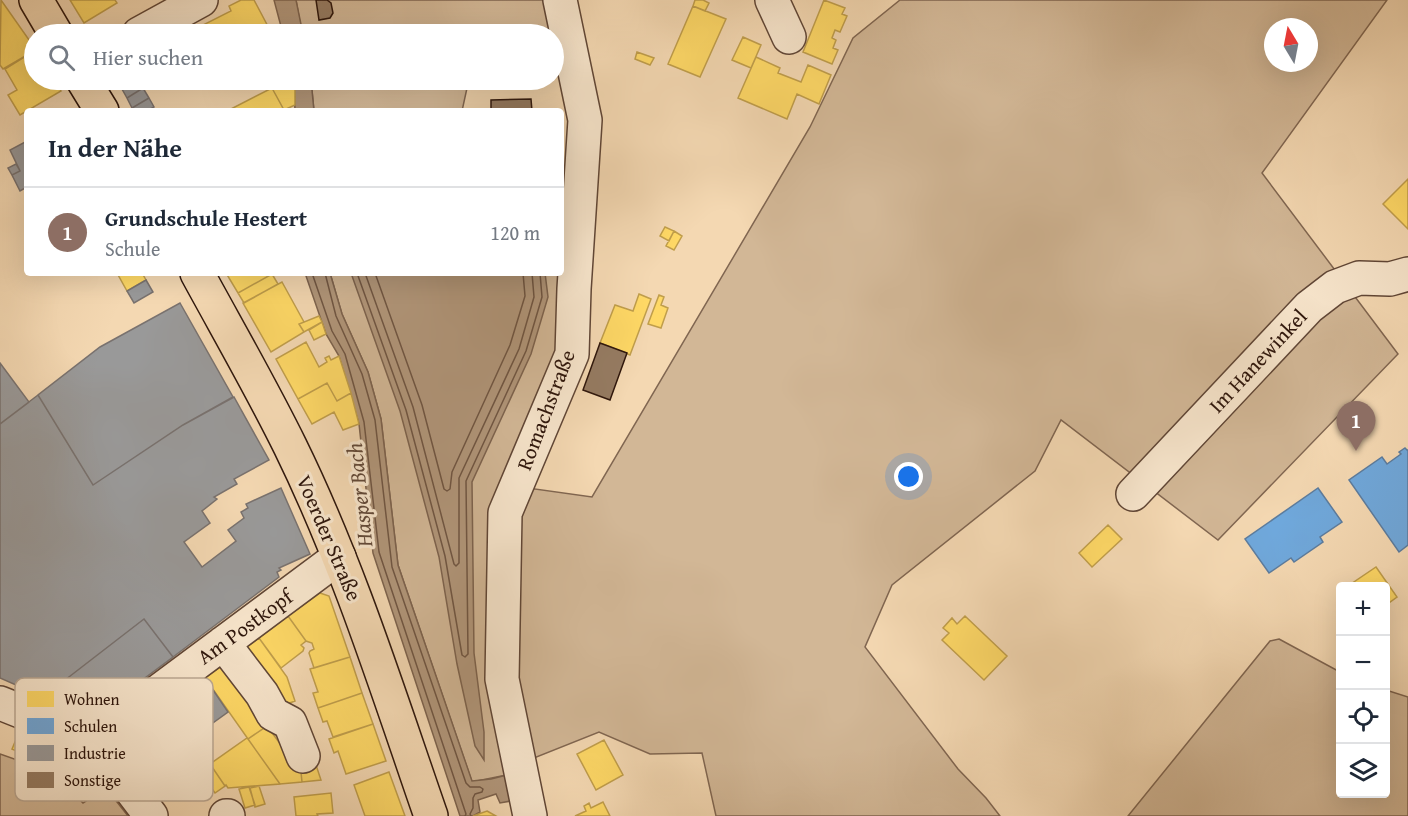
<!DOCTYPE html>
<html lang="de">
<head>
<meta charset="utf-8">
<style>
  body { margin:0; font-family:"Gentium Book Plus",serif; background:#f6f6f7; color:#1f2937 }
  .controls { position:absolute; right:18px; bottom:18px; display:grid; overflow:hidden; border-radius:6px; box-shadow:0 6px 24px #0002 }
  .controls button { width:54px; height:54px; display:grid; place-items:center; padding:0; border:0; border-bottom:2px solid #e0e1e3; background:#fff; color:#1f2937; font:30px sans-serif }
  .compass { position:absolute; left:1264px; top:18px; width:54px; height:54px; border-radius:50%; background:#fff; box-shadow:0 6px 24px #0002; rotate:350deg }
  .you { position:absolute; left:909px; top:477px; width:21px; height:21px; margin:-15px; border:4px solid #fff; border-radius:50%; background:#1a73e8; box-shadow:0 0 0 9px #1a73e833 }
  .badge { display:grid; place-items:center; width:39px; height:39px; border-radius:50%; background:#8f2418; color:#fff; font-size:20px; font-weight:700 }
  .pin { position:absolute; translate:-50% -50px; filter:drop-shadow(0 2px 3px #0008) }
  .pin::after { content:''; position:absolute; top:32px; width:21px; height:18px; background:inherit; clip-path:polygon(0 0,100% 0,50% 100%) }
  .list { margin:0; padding:0; list-style:none }
  h2 { display:flex; justify-content:space-between; align-items:center; height:78px; margin:0; padding:0 24px; font-size:26px }
  h2 small { font-size:20px; font-weight:400; color:#747a83 }
  .list li { display:grid; grid-template-columns:39px 1fr auto; gap:18px; align-items:center; box-sizing:border-box; height:90px; padding:0 24px; border-top:2px solid #e0e1e3 }
  .list b { display:block; font-size:22px; white-space:nowrap }
  .list p { margin:0; font-size:20px; white-space:nowrap; color:#747a83 }
  .list em { font-size:20px; font-style:normal; color:#747a83 }
  .icon { flex:none; width:33px; height:33px; fill:none; stroke:currentColor; stroke-width:2; stroke-linecap:round; stroke-linejoin:round }
  .map { position:relative; flex:none; width:1408px; height:816px; overflow:hidden }
  .search { position:absolute; background:#fff; box-shadow:0 6px 24px #0002; left:24px; top:24px; width:540px; height:66px; display:flex; align-items:center; gap:15px; box-sizing:border-box; padding:0 21px; border-radius:33px; color:#747a83; font-size:22px }
  .panel { position:absolute; background:#fff; box-shadow:0 6px 24px #0002; left:24px; top:108px; width:540px; height:168px; border-radius:6px }
  .map>svg:first-child { display:block }
  .green { fill:#d2b796; stroke:#806651; stroke-width:1.5; fill-rule:evenodd }
  .water { fill:#b1967a; stroke:#7d634e; stroke-width:1.5 }
  .homes { fill:#ffd966; stroke:#c09e4b; stroke-width:1.5 }
  .schools { fill:#6fa8dc; stroke:#5c7c9e; stroke-width:1.5 }
  .industry { fill:#999; stroke:#79726f; stroke-width:1.5 }
  .lines { fill:none; stroke-linecap:round; stroke-linejoin:round }
  .shore { stroke:#705643; stroke-width:1.5 }
  .building { fill:#957b62; stroke:#2e160c; stroke-width:1.5 }
  .minor-casing { stroke:#604636; stroke-width:36 }
  .major-casing { stroke:#2e160c; stroke-width:36 }
  .minor { stroke:#f8e6cd; stroke-width:33 }
  .major { stroke:#f4d8b2; stroke-width:33 }
  .labels { text-anchor:middle; stroke-width:6; stroke-linejoin:round; paint-order:stroke }
  .street-label { font-size:21px; fill:#2e160c; stroke:#f8e6cd }
  .water-label { font-size:22px; font-style:italic; fill:#624938; stroke:#f8e6cd }
  .key { fill:#f8e6cd; stroke:#bba893; stroke-width:1.5 }
  .key-label { font-size:16px; fill:#2e160c }
</style>
</head>
<body>
<div class="map">
<svg width="1408" height="816" viewBox="0 0 1408 816">
  <rect width="100%" height="100%" fill="#f4d8b2"/>
  <filter id="stains"><feTurbulence type="fractalNoise" baseFrequency=".00333" numOctaves="4"/><feColorMatrix values="0 0 0 0 .2 0 0 0 0 .09 0 0 0 0 .02 0 0 0 .5 -.17"/></filter>
  <radialGradient id="worn" r=".72"><stop offset=".6" stop-color="#630" stop-opacity="0"/><stop offset="1" stop-color="#630" stop-opacity=".3"/></radialGradient>
  <path class="green" d="M296,0h257l1,34h-252z
    M900,0h487l-125,173 136,181 -180,186 -157,-120 -26,51 -143,114 -27,62 93,122 28,29 14,18h-284l-14,-63 -52,1 -51,-22 -75,30 -18,-139 15,-136 71,10 218,-370 43,-89zM1273,27h36v36h-36z
    M311,80h229l-3,7 -70,1 -5,23h-148z
    M569,185l-2,164 -60,145 4,280 -39,8 -74,-217 -17,-146 -13,-47 -26,-58 -12,-41h231v-87z
    M1279,639l61,33v122h46v-104l22,7v119h-280l142,-175z
    M0,754l54,19 29,30 23,-15 22,28h-128z"/>
  <path class="water" d="M274,0h22l7,34h-20z
    M294,80h17l3,31h-19z
    M305,273h25l12,41 26,58 13,47 17,146 74,216 19,-2 20,-5 5,26 -16,3 -4,-9 -18,6 2,12 -7,4h-13l-87,-263 -14,-129 -20,-68 -13,-22z
    M351,273h194l3,24 -17,57 -59,128 2,171 10,79v28l-9,-14 -18,-82 -18,-107 -39,-146z"/>
  <path class="homes" d="M1,0l33,47v4l-31,18 -3,-4z
    M70,0h45l2,3 -33,20z
    M241,0h13l18,34h-64l-5,-9 28,-14 -2,-5z
    M695,0h8l6,3 -4,8 -12,-5z
    M824,0l21,8 -3,6 5,2 -7,16 -5,-2 -3,8 4,2 -3,8 5,2 -6,14 -29,-12z
    M693,6l33,13 -26,58 -32,-13z
    M203,25l5,9h-23z
    M743,37l18,8 -10,23 -19,-8z
    M34,51v29h20l7,11 -41,24 -12,-20 9,-5 -12,-21z
    M637,52l17,6 -4,7 -15,-6z
    M756,57l24,11 -2,5 23,9 7,-17 23,10 -12,29 -22,-10 -10,25 -49,-21z
    M167,80h18l-14,7z
    M295,81v24l-11,5 -12,-22z
    M272,88l12,22 -54,1 -1,-1z
    M1408,179v50l-25,-25z
    M665,227l9,4 -5,10 -9,-5z
    M674,231l8,5 -8,14 -8,-4z
    M117,273h25l4,7 -19,11z
    M226,273h48l-36,20z
    M272,274l6,10 -34,19 -6,-10z
    M282,282l22,40 -5,2 5,8 -33,20 -28,-49z
    M639,294l12,5 -21,56 -30,-12 15,-38 18,6z
    M659,295l5,2 -3,8 7,3 -7,20 -13,-4z
    M319,316l3,6 -18,10 -5,-8z
    M322,322l4,12 -12,6 -5,-10z
    M306,342l13,25 8,-5 -2,-4 4,-2 2,4 8,-4 12,37 -14,8 -10,-18 -29,16 -22,-40z
    M327,383l10,18 14,-8 8,31 -16,6 -9,-18 -22,12 -14,-25z
    M1108,525l14,14 -30,28 -13,-14z
    M1376,567l21,30 -11,8v-19h-38z
    M320,593l9,3 21,61 -36,11 -5,-15 1,-2 4,-2 -2,-6 -6,-2 -18,-25z
    M288,616l18,25 -5,4 3,3 -1,3 -22,17 -22,-30z
    M965,616l42,40 -23,24 -42,-40 7,-7 -6,-5 9,-10 5,6z
    M259,638l28,39 8,24 -16,6 -35,-58z
    M350,657l12,36 -44,15 -5,-15 5,-1 -8,-23z
    M223,665l44,61 -19,13 -43,-61z
    M362,693l11,31 -40,13 -6,-16 -4,1 -5,-14z
    M373,724l13,37 -40,13 -8,-23 -4,2 -5,-14z
    M267,726l34,46 1,10 -22,2 -32,-45z
    M20,730l25,10 -9,19 -24,-10z
    M247,738l1,1 32,45 -52,4 -2,-3 -1,1 -15,-22z
    M604,740l19,35 -27,15 -19,-36z
    M208,757l4,6 -2,1 15,22 -10,7 -19,-27z
    M315,762l6,18 -19,2 -1,-10z
    M389,772l16,44h-40l-11,-31z
    M259,786l6,18 -10,3 -5,-19z
    M249,787l6,18 -10,3 -6,-19z
    M331,793l2,20 -16,1 1,2h-22l-2,-19z
    M603,802l7,14h-35l11,-5 -2,-5 5,-3 2,5z
    M487,811l9,5h-23z"/>
  <path class="schools" d="M1405,448l2,2h1v95l-9,7 -50,-72 33,-23 5,7 14,-10 -2,-2z
    M1318,488l24,34 -22,15 3,5 -29,20 -3,-4 -22,15 -24,-34z"/>
  <path class="industry" d="M138,80l5,8 -16,10 -5,-9z
    M143,88l6,10 -17,10 -5,-10z
    M149,98l5,9 -7,4h-13l-2,-3z
    M27,141v46l-7,4 -8,-16 8,-4 -10,-21z
    M16,164l4,7 -8,4 -4,-7z
    M146,280l7,12 -19,11 -7,-12z
    M180,303l53,94 -50,28 -90,60 -55,-90 62,-48z
    M0,363l29,39 -29,22z
    M38,395l55,90 90,-60 51,-28 35,63 -35,19 3,5 -23,13 3,2 -15,12 8,12 -26,19 18,25 34,-26 -8,-11 16,-12 -3,-6 7,-4 -2,-4 35,-16 29,66 -31,14 2,2 -4,2 2,5 -106,80 -29,-38 -101,78 -43,-19v-254z
    M144,619l29,38 -82,61 -48,-21z
    M209,684l19,28 -18,13 -9,-11 -21,15 -11,-16z"/>
  <g class="lines">
    <path class="shore" d="M312,273l20,58 13,23 19,68 15,130 87,262 -1,2
      M325,273l11,43 26,58 13,46 17,147 74,216 4,4h10l3,2 -1,3 -7,2 -2,4v10l-3,6 1,2
      M357,273l49,137 39,146 17,99 3,2 3,-3 -2,-173 60,-130 16,-54 -2,-24
      M365,273l48,134 41,157 2,2 3,-3v-85l60,-129 15,-52 -2,-24
      M375,273l47,132 22,84 3,2 3,-2 2,-17 58,-127 15,-49 -2,-23"/>
  </g>
  <path class="building" d="M316,0h11l4,3 2,10 -3,5 -11,2z
    M531,99l1,12h-41v-11z
    M600,343l27,10 -17,47 -27,-10z"/>
  <g class="lines">
    <g class="minor-casing">
      <path id="minor" d="M772,0l17,37
        M139,34l62,-34
        M1133,494l176,-187 26,-20 24,-9 31,1 18,-5
        M223,643l39,51 11,20 17,9 13,33
        M0,703l93,37 58,76
        M93,740l246,-183
        M226,816h2
        M530,816l-28,-137 3,-166 67,-159 2,-65 11,-169 -25,-120"/>
    </g>
    <g class="major-casing">
      <path id="major" d="M36,0l20,34
        M83,80l19,31
        M197,273c31,57 64,114 93,173 58,118 98,246 141,370"/>
    </g>
    <use href="#minor" class="minor"/>
    <use href="#major" class="major"/>
  </g>
  <g class="labels">
    <g class="street-label">
      <text transform="translate(1258 361) rotate(-47)" y="7">Im Hanewinkel</text>
      <text transform="translate(546 410) rotate(-69)" y="7">Romachstraße</text>
      <text transform="translate(329 538) rotate(67)" y="7">Voerder Straße</text>
      <text transform="translate(245 627) rotate(-36)" y="7">Am Postkopf</text>
    </g>
    <g class="water-label">
      <text transform="translate(359 495) rotate(-96)" y="8">Hasper Bach</text>
    </g>
  </g>
  <rect x="15" y="678" width="198" height="123" rx="9" class="key"/>
  <rect x="27" y="691" width="27" height="16" fill="#ffd966"/>
  <rect x="27" y="718" width="27" height="16" fill="#6fa8dc"/>
  <rect x="27" y="745" width="27" height="16" fill="#999"/>
  <rect x="27" y="772" width="27" height="16" fill="#957b62"/>
  <g class="key-label">
    <text x="64" y="705">Wohnen</text>
    <text x="64" y="732">Schulen</text>
    <text x="64" y="759">Industrie</text>
    <text x="64" y="786">Sonstige</text>
  </g>
  <rect width="100%" height="100%" filter="url(#stains)"/>
  <rect width="100%" height="100%" fill="url(#worn)"/>
</svg>
<div class="controls">
<button>+</button>
<button>−</button>
<button><svg class="icon" aria-label="locate" viewBox="0 0 24 24"><circle cx="12" cy="12" r="6"/><path d="M12 2v4M12 18v4M2 12h4M18 12h4"/></svg></button>
<button><svg class="icon" aria-label="layers" viewBox="0 0 24 24"><path d="M12 4l9 5-9 5-9-5zM3 14l9 5 9-5"/></svg></button>
</div>
<svg class="compass" viewBox="-18 -18 36 36"><path d="M0-13l5 13h-10z" fill="#e53935"/><path d="M0 13l5-13h-10z" fill="#747a83"/></svg>
<div class="you"></div>
<div class="pin badge" style="left:1356px;top:451px;background:#8d6e63">1</div>
<div class="search"><svg class="icon" aria-label="search" viewBox="0 0 24 24"><circle cx="10" cy="10" r="6"/><path d="M15 15l6 6"/></svg>Hier suchen</div>
<section class="panel">
<h2>In der Nähe<small></small></h2>
<ul class="list">
<li><span class="badge" style="background:#8d6e63">1</span><div><b>Grundschule Hestert</b><p>Schule</p></div><em>120 m</em></li>
</ul>
</section>
</div>
</body>
</html>
